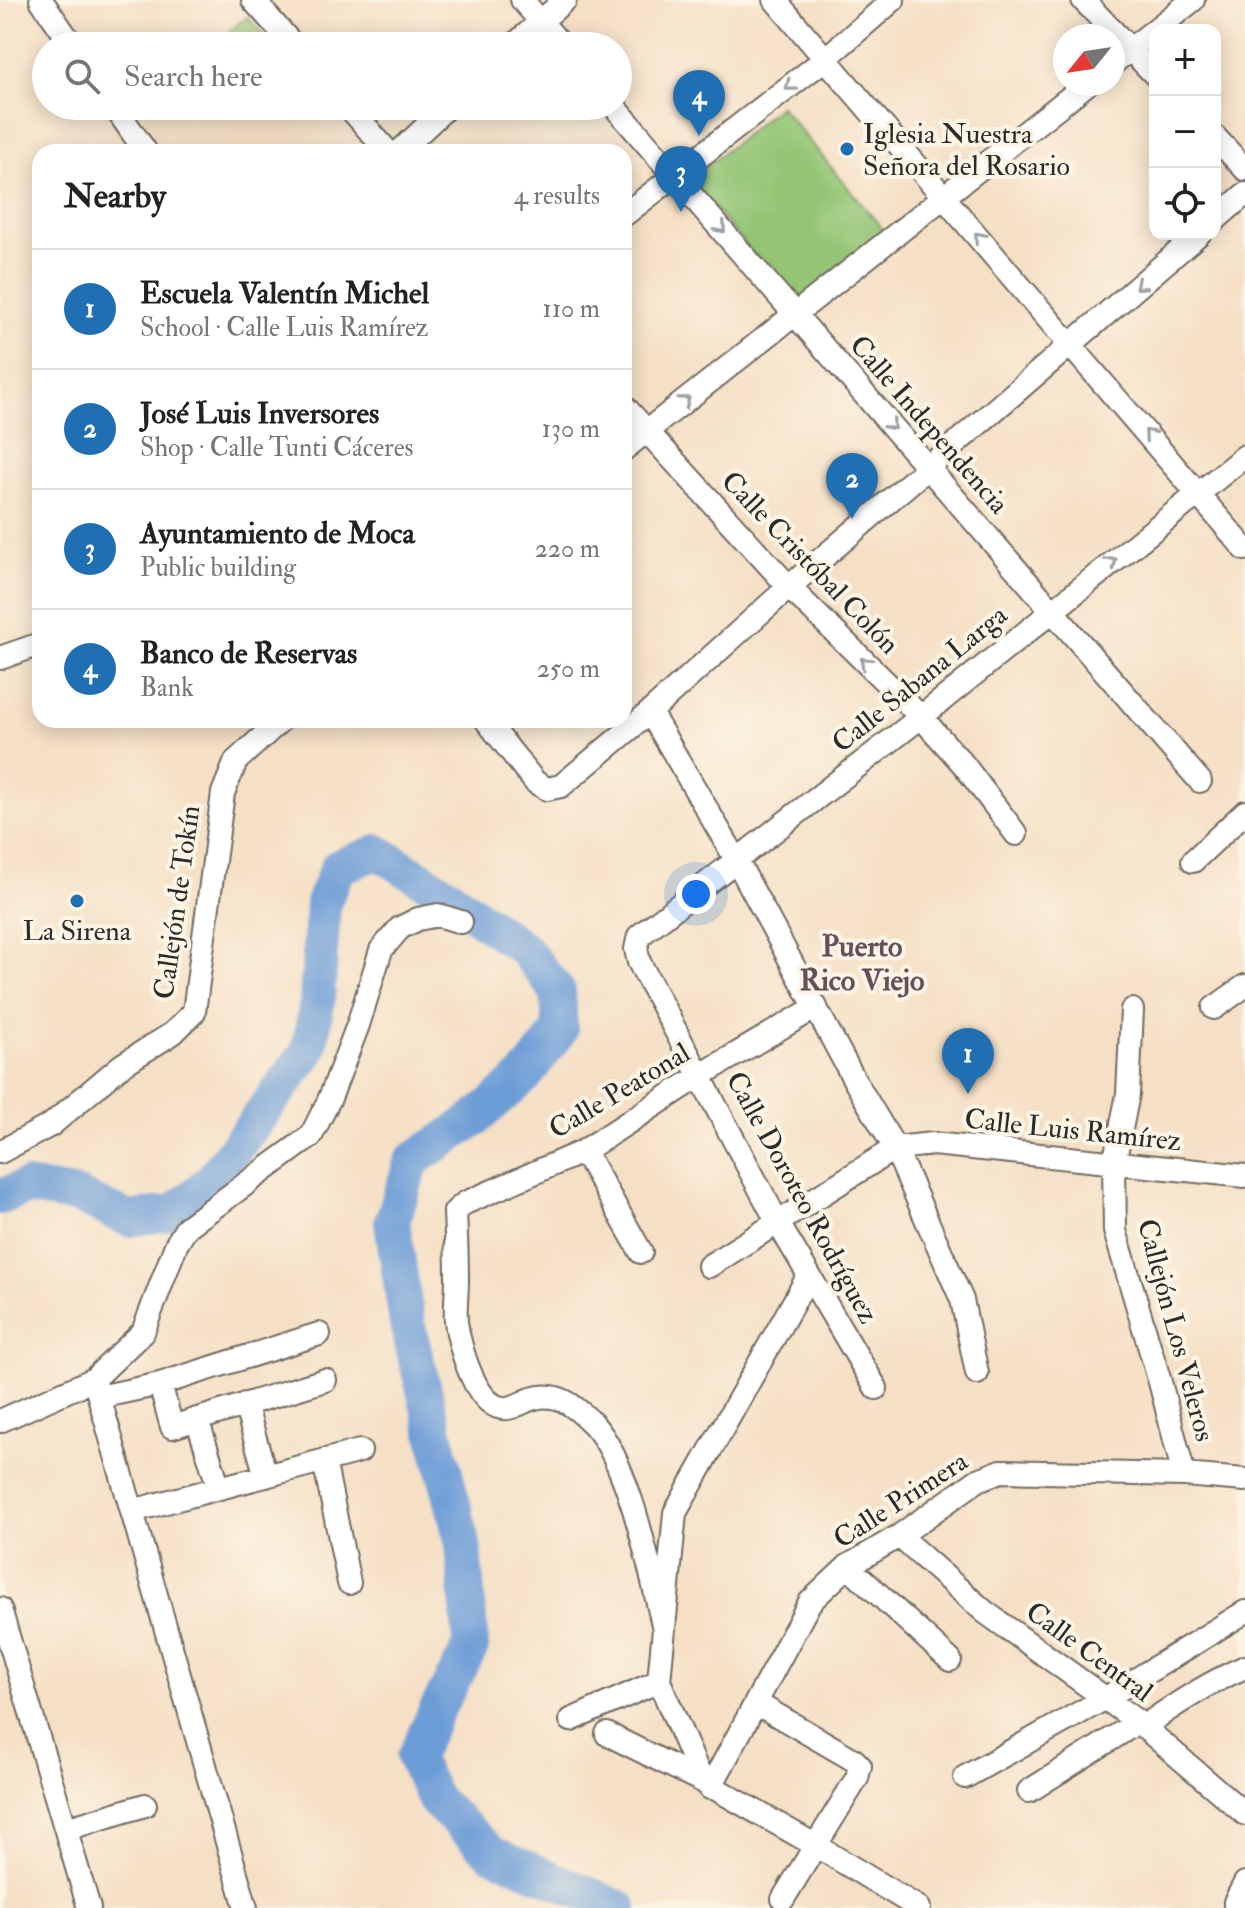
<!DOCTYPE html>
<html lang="en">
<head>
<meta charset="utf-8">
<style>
  body { margin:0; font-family:"IM FELL Double Pica",serif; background:#f2f2f2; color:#222 }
  .controls { position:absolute; right:24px; top:24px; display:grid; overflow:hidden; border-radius:16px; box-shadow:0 4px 20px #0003 }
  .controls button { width:72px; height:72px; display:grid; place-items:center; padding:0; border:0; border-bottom:2px solid #e0e0e0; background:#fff; color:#222; font:40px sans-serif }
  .compass { position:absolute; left:1053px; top:24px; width:72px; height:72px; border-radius:50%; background:#fff; box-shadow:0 4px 20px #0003; rotate:240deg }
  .you { position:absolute; left:696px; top:894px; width:28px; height:28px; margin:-20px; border:6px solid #fff; border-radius:50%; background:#1a73e8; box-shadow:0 0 0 12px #1a73e833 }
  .badge { display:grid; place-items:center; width:52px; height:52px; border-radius:50%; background:#1f6fb2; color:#fff; font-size:26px; font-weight:700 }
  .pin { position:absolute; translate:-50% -66px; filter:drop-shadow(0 2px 4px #0008) }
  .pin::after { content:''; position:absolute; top:42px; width:28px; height:24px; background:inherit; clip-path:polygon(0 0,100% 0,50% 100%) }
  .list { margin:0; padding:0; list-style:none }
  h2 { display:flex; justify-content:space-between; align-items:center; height:104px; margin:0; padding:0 32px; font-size:34px }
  h2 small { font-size:26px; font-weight:400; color:#767676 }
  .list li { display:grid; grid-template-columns:52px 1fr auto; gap:24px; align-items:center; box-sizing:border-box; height:120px; padding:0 32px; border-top:2px solid #e0e0e0 }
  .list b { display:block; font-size:30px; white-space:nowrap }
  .list p { margin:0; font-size:26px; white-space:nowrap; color:#767676 }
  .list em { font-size:26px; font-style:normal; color:#767676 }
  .icon { flex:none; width:44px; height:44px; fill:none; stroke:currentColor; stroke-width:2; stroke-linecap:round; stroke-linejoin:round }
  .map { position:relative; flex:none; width:1245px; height:1908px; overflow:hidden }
  .search { position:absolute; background:#fff; box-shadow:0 4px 20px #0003; left:32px; top:32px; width:600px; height:88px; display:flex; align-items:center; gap:20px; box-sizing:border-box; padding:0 28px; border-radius:44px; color:#767676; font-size:30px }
  .panel { position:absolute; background:#fff; box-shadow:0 4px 20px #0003; left:32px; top:144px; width:600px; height:584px; border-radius:24px }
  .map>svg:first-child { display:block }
  .park { fill:#93c574; stroke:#5f7850; stroke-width:2 }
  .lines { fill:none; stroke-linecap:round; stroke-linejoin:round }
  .river { stroke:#6d9dd7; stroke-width:36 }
  .street-casing { stroke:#726a61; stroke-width:26 }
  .street { stroke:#fff; stroke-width:22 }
  .oneway { stroke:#a0a0a0 }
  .poi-dot { fill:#1f6fb2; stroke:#fcf5e5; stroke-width:3 }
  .labels { text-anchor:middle; stroke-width:8; stroke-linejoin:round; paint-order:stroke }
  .poi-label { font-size:28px; fill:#2b2b2b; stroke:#fcf5e5; text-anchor:start }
  .street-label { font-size:28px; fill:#2b2b2b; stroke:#fcf5e5 }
  .neighbourhood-label { font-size:30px; font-weight:bold; fill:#644f5b; stroke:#fcf5e5 }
</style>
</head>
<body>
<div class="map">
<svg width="1245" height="1908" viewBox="0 0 1245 1908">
  <rect width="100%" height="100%" fill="#fcf5e5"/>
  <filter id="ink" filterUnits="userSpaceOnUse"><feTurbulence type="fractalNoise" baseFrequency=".0125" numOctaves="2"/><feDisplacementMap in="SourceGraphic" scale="16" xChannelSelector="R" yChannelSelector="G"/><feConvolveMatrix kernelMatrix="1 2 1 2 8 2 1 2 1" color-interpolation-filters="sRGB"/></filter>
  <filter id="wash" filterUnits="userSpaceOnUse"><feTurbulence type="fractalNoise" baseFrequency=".006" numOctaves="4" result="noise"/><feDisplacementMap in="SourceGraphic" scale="32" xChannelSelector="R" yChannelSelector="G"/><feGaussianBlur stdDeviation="1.8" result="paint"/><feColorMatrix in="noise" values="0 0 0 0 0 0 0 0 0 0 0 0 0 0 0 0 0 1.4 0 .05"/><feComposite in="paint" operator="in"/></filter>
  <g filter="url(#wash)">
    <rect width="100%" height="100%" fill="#f5dfc5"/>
    <path class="park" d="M247,17l16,16 -12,13h-40z
      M780,106l106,127 -89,72 -107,-125z"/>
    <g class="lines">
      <path class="river" d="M0,1197l27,-10 51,9 51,23 46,-7 36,-31 98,-131 8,-48 6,-99 15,-36 40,-15 70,43 77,55 33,42 2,38 -35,46 -49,42 -64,43 -20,61 15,101 56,221 8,103 -34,62 -23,49 21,42 57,53 128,55"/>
    </g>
  </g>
  <g filter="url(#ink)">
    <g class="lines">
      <g class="street-casing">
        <path id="street" d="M41,0l32,46
          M253,0l41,46
          M522,0l40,46
          M775,0l470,549
          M1083,0l72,75
          M513,46l52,-46
          M1113,63l80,-63
          M114,106l32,46
          M348,106l40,46
          M614,106l586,675
          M1215,137l30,32
          M399,152l49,-46
          M624,215l201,-156 68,-59
          M1215,220l30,-26
          M624,406l165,181 132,130 43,48 52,69
          M624,449l463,-365
          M0,658l40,-14
          M650,712l87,149 118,220 40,67 67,152 15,73
          M486,720l49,62 12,7 14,-3 89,-74 139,-125 410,-353
          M1193,861l52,-49
          M1214,1008l31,-22
          M1132,1010l-4,84 -14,70 1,67 45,151 24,93
          M584,1151l57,101
          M0,1152l51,-27 71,-60 51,-32 21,-21 29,-219 13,-32 45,-41
          M709,1266l186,-118 38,-4 312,32
          M809,1275l-134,238 -16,168 43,100 113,64 104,63
          M94,1379l152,529
          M160,1384l12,43 153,-47
          M876,1388l-98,-165 -139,-261 -3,-13 3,-13 282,-219 324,-261
          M99,1397l61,-13 159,-50
          M245,1404l21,72
          M197,1419l22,69
          M0,1421l94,-42 49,-47 33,-87 11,-18 124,-91 19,-38 28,-73 23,-75 19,-22 18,-9 20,-4 23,7
          M324,1460l25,123
          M132,1511l228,-60
          M899,1536l86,76 153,110 107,92
          M848,1566l102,94
          M0,1609l89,299
          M664,1629c-13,-53 -34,-166 -71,-205 -18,-18 -36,-34 -62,-25 -8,3 -16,8 -23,9 -32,4 -49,-63 -52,-87 -1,-13 1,-29 1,-42 0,-23 -1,-45 -2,-67l10,-9 119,-52 117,-76 115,-68
          M756,1703l98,57 6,6 -3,12 -74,121
          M571,1720l88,-39
          M1143,1727c33,-23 65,-44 102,-60
          M607,1734l95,47
          M965,1777l141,-79 139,-86
          M710,1788l100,-186 38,-36 51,-30 79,-56 23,-9 183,4 61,5
          M1029,1791l109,-69
          M66,1829l79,-24
          M1235,1908v-6l10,-19"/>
      </g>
      <use href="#street" class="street"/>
    </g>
    <defs><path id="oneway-chevron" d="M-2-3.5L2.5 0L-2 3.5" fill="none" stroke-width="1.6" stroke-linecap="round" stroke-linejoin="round" transform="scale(2)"/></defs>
    <g class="oneway">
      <use href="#oneway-chevron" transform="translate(790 86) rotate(142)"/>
      <use href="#oneway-chevron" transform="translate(721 228) rotate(49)"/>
      <use href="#oneway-chevron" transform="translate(979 237) rotate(-131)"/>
      <use href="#oneway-chevron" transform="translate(1140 285) rotate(139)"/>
      <use href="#oneway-chevron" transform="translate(685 401) rotate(-38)"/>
      <use href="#oneway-chevron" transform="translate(891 425) rotate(49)"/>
      <use href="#oneway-chevron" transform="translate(1149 434) rotate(-131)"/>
      <use href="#oneway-chevron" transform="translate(1112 562) rotate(-39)"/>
      <use href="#oneway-chevron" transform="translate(865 662) rotate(-136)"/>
    </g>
  </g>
  <g class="poi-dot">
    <circle cx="847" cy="149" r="8"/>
    <circle cx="77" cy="901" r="8"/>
  </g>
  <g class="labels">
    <g class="poi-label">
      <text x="863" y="143">Iglesia Nuestra<tspan x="863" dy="32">Señora del Rosario</tspan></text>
      <text x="77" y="940" text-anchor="middle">La Sirena</text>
    </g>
    <g class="street-label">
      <text transform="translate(930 424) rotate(49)" y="10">Calle Independencia</text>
      <text transform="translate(811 562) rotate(46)" y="10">Calle Cristóbal Colón</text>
      <text transform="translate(919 678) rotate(-39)" y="10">Calle Sabana Larga</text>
      <text transform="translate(176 902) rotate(-82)" y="10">Callejón de Tokín</text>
      <text transform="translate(619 1090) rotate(-31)" y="10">Calle Peatonal</text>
      <text transform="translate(1073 1129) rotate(6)" y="10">Calle Luis Ramírez</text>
      <text transform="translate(803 1197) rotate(61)" y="10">Calle Doroteo Rodríguez</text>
      <text transform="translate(1177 1330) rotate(75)" y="10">Callejón Los Veleros</text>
      <text transform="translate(900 1499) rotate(-33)" y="10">Calle Primera</text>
      <text transform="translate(1090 1651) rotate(36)" y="10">Calle Central</text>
    </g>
    <g class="neighbourhood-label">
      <text x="862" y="956">Puerto<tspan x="862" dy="34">Rico Viejo</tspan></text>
    </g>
  </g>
</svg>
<div class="controls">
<button>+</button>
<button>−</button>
<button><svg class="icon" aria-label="locate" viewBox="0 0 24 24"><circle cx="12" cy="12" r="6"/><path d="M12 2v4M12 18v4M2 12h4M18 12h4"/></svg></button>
</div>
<svg class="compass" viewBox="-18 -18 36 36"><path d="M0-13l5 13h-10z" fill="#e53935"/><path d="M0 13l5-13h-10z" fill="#767676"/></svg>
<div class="you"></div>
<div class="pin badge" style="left:968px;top:1094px">1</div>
<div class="pin badge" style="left:852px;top:519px">2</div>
<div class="pin badge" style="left:681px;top:212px">3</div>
<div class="pin badge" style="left:699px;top:136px">4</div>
<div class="search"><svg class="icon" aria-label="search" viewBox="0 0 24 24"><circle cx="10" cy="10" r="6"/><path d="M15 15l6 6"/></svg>Search here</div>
<section class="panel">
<h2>Nearby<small>4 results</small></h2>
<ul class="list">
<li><span class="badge">1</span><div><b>Escuela Valentín Michel</b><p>School · Calle Luis Ramírez</p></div><em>110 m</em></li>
<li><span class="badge">2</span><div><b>José Luis Inversores</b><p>Shop · Calle Tunti Cáceres</p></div><em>130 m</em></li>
<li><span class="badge">3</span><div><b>Ayuntamiento de Moca</b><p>Public building</p></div><em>220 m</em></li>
<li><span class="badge">4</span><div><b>Banco de Reservas</b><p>Bank</p></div><em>250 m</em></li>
</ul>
</section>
</div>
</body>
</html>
